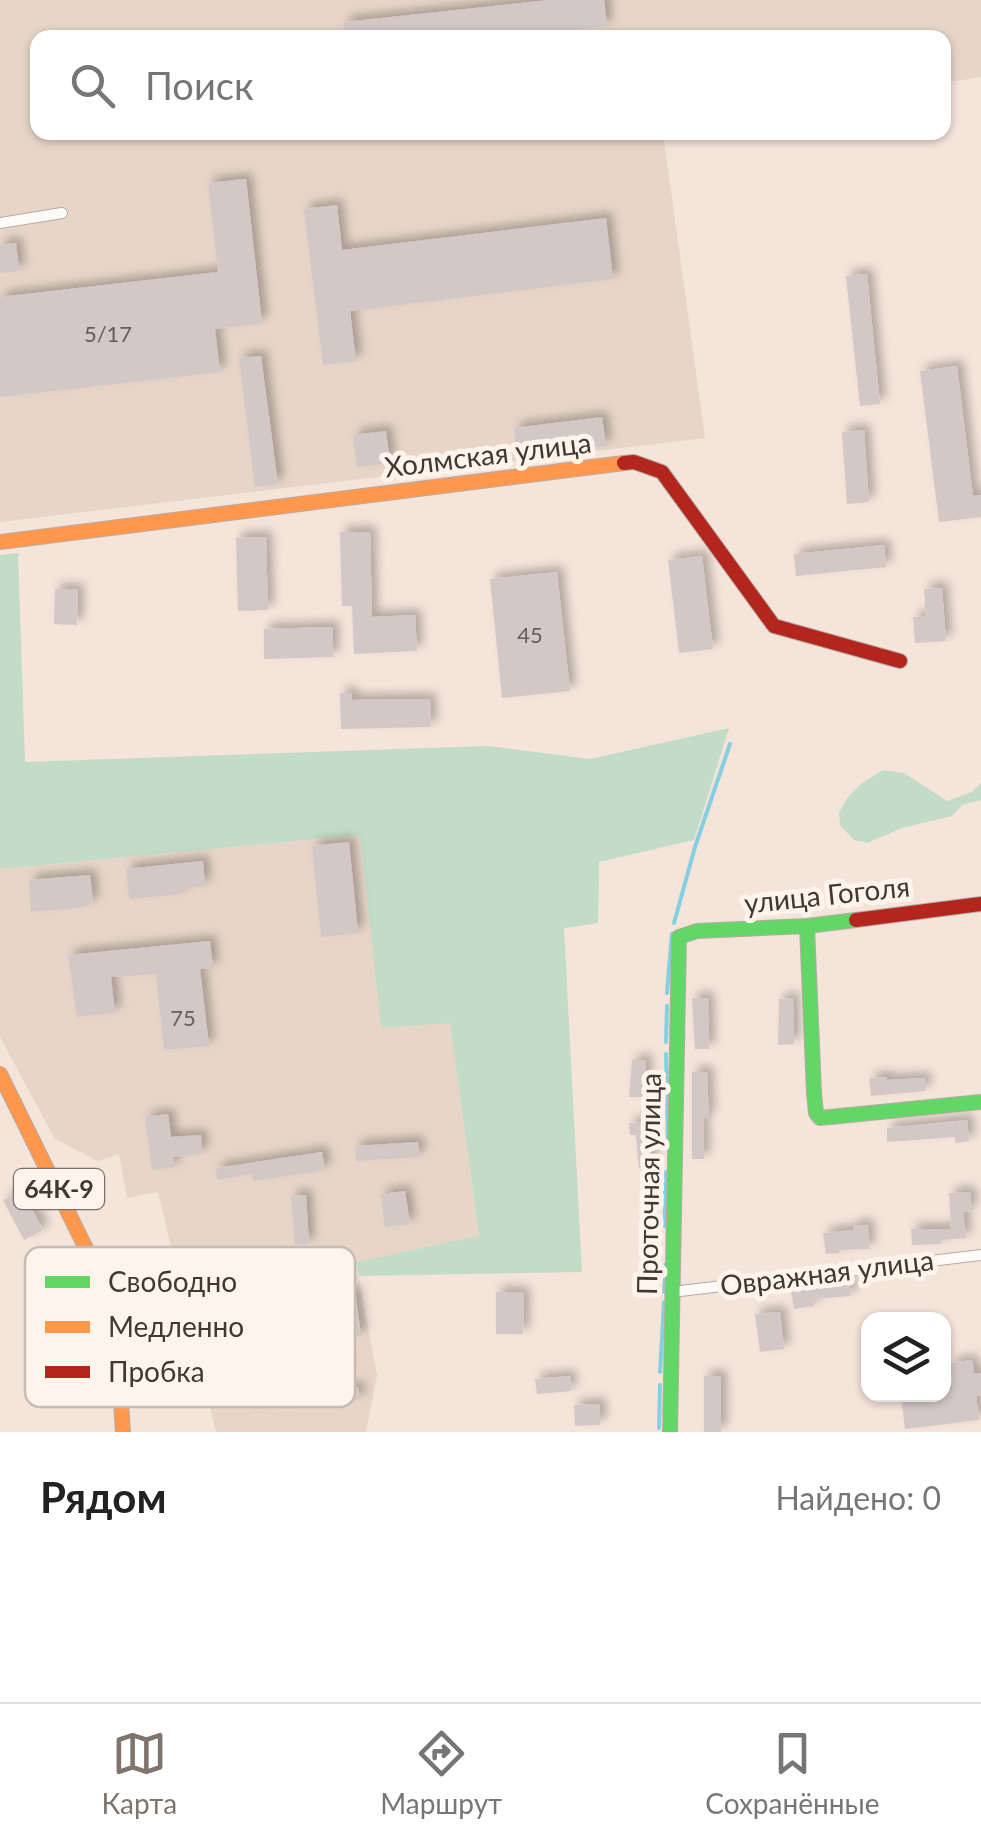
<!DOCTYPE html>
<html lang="ru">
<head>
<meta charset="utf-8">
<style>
  body { margin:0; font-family:Lato,sans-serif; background:#f6f6f6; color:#222 }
  .controls { position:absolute; right:30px; bottom:30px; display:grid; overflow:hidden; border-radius:20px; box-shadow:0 2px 8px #0004 }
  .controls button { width:90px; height:90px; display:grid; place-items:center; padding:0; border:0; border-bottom:2px solid #e0e0e0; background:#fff; color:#222; font:50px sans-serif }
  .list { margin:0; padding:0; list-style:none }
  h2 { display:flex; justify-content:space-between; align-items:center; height:130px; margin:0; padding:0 40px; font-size:42px }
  h2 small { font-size:32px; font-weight:400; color:#767676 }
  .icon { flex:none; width:55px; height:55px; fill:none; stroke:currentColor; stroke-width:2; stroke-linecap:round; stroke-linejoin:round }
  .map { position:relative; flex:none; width:981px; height:1432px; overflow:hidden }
  .search { position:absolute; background:#fff; box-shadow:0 2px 8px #0004; left:30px; right:30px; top:30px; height:110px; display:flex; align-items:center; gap:25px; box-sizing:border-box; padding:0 35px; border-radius:20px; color:#767676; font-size:38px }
  .sheet { height:270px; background:#fff }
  nav { display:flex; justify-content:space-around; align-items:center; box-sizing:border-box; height:140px; border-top:2px solid #e0e0e0; background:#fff; font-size:28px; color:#767676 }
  nav a { display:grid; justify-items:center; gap:5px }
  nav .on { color:#81746c }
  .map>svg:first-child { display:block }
  .industrial { fill:#e7d5c8 }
  .green { fill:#c2dcc7 }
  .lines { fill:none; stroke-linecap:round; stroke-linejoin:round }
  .stream { stroke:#84d0e2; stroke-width:4 }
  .building { fill:#d4c8c7; filter:url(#shadow) }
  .street-casing { stroke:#b7aba4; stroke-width:12 }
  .fast-casing { stroke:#b7aba4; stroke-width:16 }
  .slow-casing { stroke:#b7aba4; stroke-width:16 }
  .jam-casing { stroke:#b7aba4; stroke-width:16 }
  .street { stroke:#fdfbf9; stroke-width:10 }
  .fast { stroke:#63d668; stroke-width:14 }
  .slow { stroke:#ff974d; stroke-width:14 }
  .jam { stroke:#b3261e; stroke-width:14 }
  .labels { text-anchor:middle; stroke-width:10; stroke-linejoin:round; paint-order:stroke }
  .number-label { font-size:22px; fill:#675c56 }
  .shield { fill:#fff4ec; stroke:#7b7069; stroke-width:2.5 }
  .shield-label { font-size:25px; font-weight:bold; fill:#433831 }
  .street-label { font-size:28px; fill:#433831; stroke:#fff4ec }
  .key { fill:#fff4ec; stroke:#c7bcb4; stroke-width:2.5 }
  .key-label { font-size:28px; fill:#433831 }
</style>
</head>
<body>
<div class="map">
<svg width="981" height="1432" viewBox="0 0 981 1432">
  <defs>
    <filter id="shadow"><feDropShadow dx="6" dy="-6" stdDeviation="5" flood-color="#0004"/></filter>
  </defs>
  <rect width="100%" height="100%" fill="#f4e4da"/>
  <path class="industrial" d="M0,0h981v77l-37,6v-45h-906v94l625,1 42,305 -705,84z
    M360,835l21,193 69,-6 29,215 -123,25 21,113 -11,57h-150l-58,-240 -31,6 -8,-44 -21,7 -43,-22 -55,-102v-168z"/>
  <path class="green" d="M18,553l7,209 463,-16 102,13 139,-31 -35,112 -95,22 -1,61 -34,5 18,344 -223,4 -3,-14 123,-26 -29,-213 -69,5 -21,-193 -360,34v-314z
    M883,770l21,3 43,28 25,-9 9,-9v17l-19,5 -10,11 -50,12 -35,15 -13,-3 -14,-15 -1,-13 9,-15 14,-14z"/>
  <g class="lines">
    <path class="stream" d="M674,923l21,-76 35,-103
      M667,993l5,-59
      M666,1042l1,-36
      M666,1054l2,88
      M665,1172v54
      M664,1292l2,-28
      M660,1372l4,-70
      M659,1428l1,-43"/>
  </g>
  <path class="building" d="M550,0h54l3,26 -102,12h-160l-1,-16z
    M246,179l16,144 -47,6 5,43 -220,25v-100l218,-25 -10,-89z
    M337,205l5,45 264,-32 7,61 -263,32 6,50 -33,4 -19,-156z
    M16,243l3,28 -19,2v-28z
    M867,274l13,130 -20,2 -14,-130z
    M261,356l17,128 -23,3 -16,-129z
    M957,366l16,130 8,-1v22l-42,5 -19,-151z
    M602,417l4,29 -88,10 -4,-28z
    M864,430l5,72 -22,2 -5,-72z
    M386,431l4,32 -33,4 -4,-32z
    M340,532h30l2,85 43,-2 2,36 -63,3 -2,-48h-10z
    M266,537l2,73 -30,1 -2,-73z
    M884,545l2,22 -90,9 -2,-22z
    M702,556l11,93 -34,4 -11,-93z
    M557,572l13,119 -68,7 -12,-119z
    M942,588l4,53 -31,2 -2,-26 13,-1 -2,-27z
    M55,589l23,1 -1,35 -23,-1z
    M333,627v30l-69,2v-30z
    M340,693h12v7l78,-1 1,28 -90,2z
    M349,842l9,91 -37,4 -9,-91z
    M203,861l2,25 -25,3 1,5 -52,5 -3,-30z
    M90,875l3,26 -8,6 -54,5 -2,-32z
    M210,941l3,27 -13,1 9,77 -45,4 -8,-76 -45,3 4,36 -38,4 -9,-62z
    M692,998h16l1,51h-14z
    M793,998l1,46 -16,1 1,-46z
    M632,1060h14v37h-17z
    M692,1072h15l2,46h-6l1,41h-12z
    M887,1077v3l38,-2v13l-54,5 -2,-18z
    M168,1114l3,23 30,-2 1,19 -29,3 1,10 -22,3 -7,-53z
    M967,1120l2,21 -14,2v-6l-68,5v-14z
    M646,1122l6,45 -13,1 -3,-33h-6l-1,-12z
    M418,1142l1,15 -63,4 -1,-15z
    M322,1152l3,18 -72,11 -1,-7 -35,6 -1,-12z
    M22,1190l21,40 -19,10 -21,-40z
    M405,1191l5,33 -25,3 -4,-33z
    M970,1192l1,19 -8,1 3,26 -25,2v4l-29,1 -1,-16h40l-2,-36z
    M306,1195l3,49 -14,1 -4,-49z
    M853,1225h15l1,24 -30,1v3l-13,1 -3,-21 30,-3z
    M286,1261l6,39 63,-9 6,45 -21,3 4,50 14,-2 2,12 -34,5 -6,-48h8l-6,-41 -97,13 -5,-33 -16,2 -3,-24z
    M849,1280l2,16 -38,3 1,7 -20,3 -4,-22z
    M496,1292l28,1 -1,41h-27z
    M780,1312l4,37 -24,3 -5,-38z
    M299,1360l6,41 -52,8 -6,-43 17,-2 3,22 19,-3 -3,-21z
    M972,1360l2,13h7v22l-5,1 3,24 -74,9 -4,-35h43v-4l9,-1 -3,-26z
    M570,1376l1,15 -34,3 -2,-15z
    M704,1376h17v56h-17z
    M600,1404v21l-25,1 -1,-21z"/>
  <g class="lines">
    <g class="street-casing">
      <path id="street" d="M0,223l62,-10
        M672,1292l309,-37"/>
    </g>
    <g class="fast-casing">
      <path id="fast" d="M807,926l7,167 2,20 4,5 161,-16
        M670,1432l9,-495 18,-6 110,-5 49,-6"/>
    </g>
    <g class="slow-casing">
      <path id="slow" d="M0,542l624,-79
        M0,1074l102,207 16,75 5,76"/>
    </g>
    <g class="jam-casing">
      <path id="jam" d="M624,463l10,-1 28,10 112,154 126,35
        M856,920l125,-16"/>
    </g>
    <use href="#street" class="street"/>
    <use href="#fast" class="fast"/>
    <use href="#slow" class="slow"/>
    <use href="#jam" class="jam"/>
  </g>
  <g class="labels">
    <g class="number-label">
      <text x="108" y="342">5/17</text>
      <text x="530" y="643">45</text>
      <text x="183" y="1026">75</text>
    </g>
    <rect class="shield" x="14" y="1169" width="90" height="40" rx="8"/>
    <g class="shield-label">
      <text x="59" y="1198">64К-9</text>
    </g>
    <g class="street-label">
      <text transform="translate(488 455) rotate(-7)" y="10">Холмская улица</text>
      <text transform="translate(827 895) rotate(-6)" y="10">улица Гоголя</text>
      <text transform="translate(649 1184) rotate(-89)" y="10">Проточная улица</text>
      <text transform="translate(827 1273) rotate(-7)" y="10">Овражная улица</text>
    </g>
  </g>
  <rect x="25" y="1247" width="330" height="160" rx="15" class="key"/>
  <rect x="45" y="1276" width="45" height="12" fill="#63d668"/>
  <rect x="45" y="1321" width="45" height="12" fill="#ff974d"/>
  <rect x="45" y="1366" width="45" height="12" fill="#b3261e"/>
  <g class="key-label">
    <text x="108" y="1292">Свободно</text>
    <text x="108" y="1337">Медленно</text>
    <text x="108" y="1382">Пробка</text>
  </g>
</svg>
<div class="controls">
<button><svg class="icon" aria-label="layers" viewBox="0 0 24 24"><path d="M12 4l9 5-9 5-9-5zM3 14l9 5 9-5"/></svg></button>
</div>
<div class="search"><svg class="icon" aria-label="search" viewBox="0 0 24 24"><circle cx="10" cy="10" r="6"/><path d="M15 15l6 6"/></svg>Поиск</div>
</div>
<section class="sheet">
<h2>Рядом<small>Найдено: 0</small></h2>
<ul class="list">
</ul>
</section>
<nav>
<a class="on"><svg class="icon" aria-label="map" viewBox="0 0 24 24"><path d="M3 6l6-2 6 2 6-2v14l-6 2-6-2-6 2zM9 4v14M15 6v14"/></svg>Карта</a>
<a><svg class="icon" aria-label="directions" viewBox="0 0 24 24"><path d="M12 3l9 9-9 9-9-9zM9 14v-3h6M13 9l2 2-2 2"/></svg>Маршрут</a>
<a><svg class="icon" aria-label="saved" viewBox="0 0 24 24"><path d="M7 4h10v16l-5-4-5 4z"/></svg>Сохранённые</a>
</nav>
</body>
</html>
